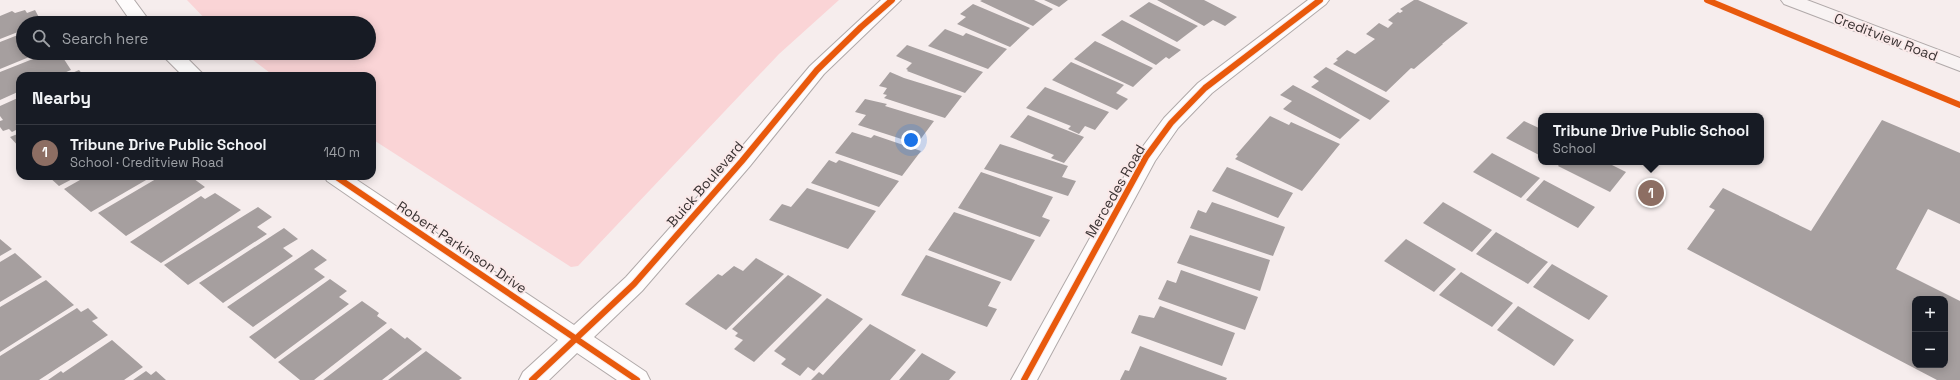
<!DOCTYPE html>
<html lang="en">
<head>
<meta charset="utf-8">
<style>
  body { margin:0; font-family:"Space Grotesk",sans-serif; background:#20242c; color:#f1f3f6 }
  .controls { position:absolute; right:12px; bottom:12px; display:grid; overflow:hidden; border-radius:8px; box-shadow:0 2px 10px #0003 }
  .controls button { width:36px; height:36px; display:grid; place-items:center; padding:0; border:0; border-bottom:1px solid #363941; background:#171b24; color:#f1f3f6; font:20px sans-serif }
  .you { position:absolute; left:911px; top:140px; width:14px; height:14px; margin:-10px; border:3px solid #fff; border-radius:50%; background:#1a73e8; box-shadow:0 0 0 6px #1a73e833 }
  .badge { display:grid; place-items:center; width:26px; height:26px; border-radius:50%; background:#2563eb; color:#fff; font-size:13px; font-weight:700 }
  .pin { position:absolute; translate:-50% -50%; border:2px solid #fff; box-shadow:0 1px 4px #0006 }
  .popup { position:absolute; left:1538px; top:113px; width:226px; height:52px; box-sizing:border-box; display:grid; place-content:center; border-radius:8px; background:#171b24; filter:drop-shadow(0 1px 3px #0005); font-size:13px; white-space:nowrap; color:#9ea1a6 }
  .popup b { font-size:15px; color:#f1f3f6 }
  .popup::after { content:''; position:absolute; left:50%; top:100%; margin-left:-8px; border:8px solid transparent; border-top-color:#171b24 }
  .list { margin:0; padding:0; list-style:none }
  h2 { display:flex; justify-content:space-between; align-items:center; height:52px; margin:0; padding:0 16px; font-size:17px }
  h2 small { font-size:13px; font-weight:400; color:#9ea1a6 }
  .list li { display:grid; grid-template-columns:26px 1fr auto; gap:12px; align-items:center; box-sizing:border-box; height:56px; padding:0 16px; border-top:1px solid #363941 }
  .list b { display:block; font-size:15px; white-space:nowrap }
  .list p { margin:0; font-size:13px; white-space:nowrap; color:#9ea1a6 }
  .list em { font-size:13px; font-style:normal; color:#9ea1a6 }
  .icon { flex:none; width:22px; height:22px; fill:none; stroke:currentColor; stroke-width:2; stroke-linecap:round; stroke-linejoin:round }
  .map { position:relative; flex:none; width:1960px; height:380px; overflow:hidden }
  .search { position:absolute; background:#171b24; box-shadow:0 2px 10px #0003; left:16px; top:16px; width:360px; height:44px; display:flex; align-items:center; gap:10px; box-sizing:border-box; padding:0 14px; border-radius:22px; color:#9ea1a6; font-size:15px }
  .panel { position:absolute; background:#171b24; box-shadow:0 2px 10px #0003; left:16px; top:72px; width:360px; height:108px; border-radius:12px }
  .map>svg:first-child { display:block }
  .green { fill:#fad4d6 }
  .building { fill:#a69f9f; fill-rule:evenodd }
  .lines { fill:none; stroke-linecap:round; stroke-linejoin:round }
  .minor-casing { stroke:#b0a9a9; stroke-width:2 }
  .tertiary-casing { stroke:#b0a9a9; stroke-width:2 }
  .secondary-casing { stroke:#b0a9a9; stroke-width:2 }
  .minor { fill:#fefcfc; fill-rule:evenodd }
  .tertiary { fill:#fefcfc; fill-rule:evenodd }
  .secondary { fill:#f8f3f3; fill-rule:evenodd }
  .cycleway-casing { stroke:#fae9e9; stroke-width:8 }
  .cycleway { stroke:#e8590c; stroke-width:6 }
  .labels { text-anchor:middle; stroke-width:4; stroke-linejoin:round; paint-order:stroke }
  .street-label { font-size:14px; fill:#393232; stroke:#fae9e9 }
</style>
</head>
<body>
<div class="map">
<svg width="1960" height="380" viewBox="0 0 1960 380">
  <rect width="100%" height="100%" fill="#f6eded"/>
  <path class="green" d="M187,0h652l-60,54 -201,212 -7,1 -199,-128v-63h-98l-30,-23h125v-30h-160z"/>
  <path class="building" d="M982,0h52l19,9 -20,17 -53,-25z
    M1044,0h24l-9,7z
    M1157,0h47l33,17 -12,9 -12,-6 -9,6z
    M1414,0h4l50,23 -26,21h1l-29,25 -3,-1 -25,24 -53,-28 5,-4 -2,-1 11,-9 8,4 20,-15 -9,-5 13,-11 9,5 5,-5 -5,-3 10,-8 2,1 3,-2 -3,-2z
    M1149,2l49,24 -21,16 -48,-26z
    M973,4l57,24 -20,19 -53,-23 9,-7 -6,-3z
    M25,10l2,3 8,-3 7,13h-19v7l-23,9v-23l12,-5 3,2z
    M1122,20l59,30 -12,9 -3,-2 -10,8 -55,-30z
    M945,29l18,7 3,-3 41,16 -19,20 -60,-23z
    M23,33v20h16l-39,16v-27z
    M1095,41l58,27 -20,19 -59,-28z
    M907,45l76,27 -18,21 -58,-22 1,-1 -2,-1 6,-6 -16,-7z
    M48,53h12l11,17 -14,6h-37v15l-20,9v-28z
    M1071,62l53,23 -8,8 12,6 -11,11 -65,-30z
    M1326,67l64,34 -20,19 -59,-33 8,-6 -6,-4z
    M79,70l5,6h-19z
    M890,72l14,6 58,18 -17,22 -61,-20 3,-3 -4,-1 4,-6 -8,-2z
    M1293,85l67,35 -20,19 -57,-30 9,-8 -12,-6z
    M1045,87l64,25 -14,18 -10,-4 -6,8 -11,-5 3,-3 -45,-18z
    M20,97v31l-8,4 -3,-3 -6,2 -3,-4v-6l3,-1 -3,-4v-10z
    M865,99l22,5 -2,2 49,15 -17,23 -59,-19 8,-10 -11,-3z
    M1028,115l51,20 5,2 -20,26 -13,-5 3,-3 -44,-18z
    M1270,116l19,9 2,-3 49,22 -38,47 -67,-32 3,-3 -2,-1z
    M1882,120l78,33v71l-32,-15 -32,60 64,32v79h-23l-250,-131 28,-39 -6,-3 14,-19 88,43zM1915,299h30v66h-30z
    M1524,121l17,8v27l-35,-18z
    M852,132l19,6 3,-3 47,16 -19,25 -67,-23z
    M20,133v15l-10,-11z
    M1000,144l68,22 -6,11 14,4 -8,15 -84,-27z
    M1492,153l48,25 -19,20 -48,-26z
    M829,160l7,3 3,-3 60,21 -20,26 -68,-24z
    M1561,162h45l20,10 -16,20 -52,-26z
    M1227,167l66,26 -15,25 -66,-27z
    M981,172l72,25 -11,20 8,3 -10,17 -82,-29z
    M48,176h30l-19,10z
    M87,176h66l-62,36 -27,-23z
    M161,176h29l15,11 -79,49 -28,-23z
    M1544,180l51,27 -17,21 -52,-28z
    M807,188l69,23 -28,38 -79,-29 13,-16 9,3z
    M215,193l26,17 -80,53 -31,-21 71,-46 4,3z
    M1212,202l73,25 -12,29 -83,-28 8,-18 8,3z
    M1443,202l49,28 -20,22 -49,-29z
    M258,207l14,10 -15,10 10,7 -79,51 -24,-20z
    M954,212l81,28 -24,41 -83,-31z
    M284,228l14,11 -15,9 10,8 -70,47 -24,-20z
    M1496,232l52,30 -20,22 -52,-30z
    M1190,235l80,25 -10,31 -83,-28z
    M0,239l12,10 -12,7z
    M1406,239l50,30 -22,23 -50,-31z
    M312,249l15,11 -13,9 11,8 -72,50 -26,-20z
    M15,253l27,24 -42,25v-40z
    M926,255l75,27 -13,24 9,3 -10,18 -86,-32z
    M756,258l28,16 -58,56 -41,-26 33,-30 4,2 12,-10 9,5z
    M1552,264l56,32 -19,24 -56,-33z
    M1181,270l77,27 -13,33 -87,-31 9,-19 9,3z
    M1461,272l52,31 -21,24 -53,-32z
    M788,275l34,20 -68,67 -20,-13 9,-9 -8,-4 3,-3 -6,-4z
    M330,279l17,12 -8,6 10,7 -74,55 -26,-22z
    M46,280l28,25 -74,47v-45z
    M827,298l36,21 -49,52 -6,-4 -8,9 -19,-12 5,-5 -12,-8z
    M362,301l17,12 -2,3 10,7 -73,57h-14l-22,-18z
    M1160,306l75,27 -13,33 -91,-33 8,-18 15,3z
    M1518,306l56,34 -20,26 -57,-36z
    M77,308l4,4 7,-4 10,10 -6,3 16,14 -69,45h-39v-24z
    M870,324l46,26 -26,30h-79l8,-8 4,3z
    M391,328l14,11 2,-2 15,12 -40,31h-59z
    M112,340l31,27 -19,13h-76l13,-9 2,2z
    M1140,346l87,32 -1,2h-106l5,-10 4,1z
    M426,351l36,27 -3,2h-71z
    M922,353l34,19 -7,8h-50z
    M146,371l5,4 5,-4 10,9h-33z"/>
  <g class="lines">
    <g class="minor-casing">
      <path id="minor" d="M1308,0h21l-3,4 -114,89 -34,35 -23,33 -118,219h-26l124,-223 29,-39 34,-35z"/>
    </g>
    <g class="tertiary-casing">
      <path id="tertiary" d="M116,0h18l17,23h-19z
        M881,0h20l-77,74 -74,92 -108,125 -48,46 52,35 4,8h-33l-40,-27 -28,27h-30l4,-8 35,-32 -231,-159 -3,-5h27l223,149 52,-48 108,-121 76,-90z
        M160,53h22l23,23h-22z"/>
    </g>
    <g class="secondary-casing">
      <path id="secondary" d="M1781,0h26l153,58v13l-176,-67z"/>
    </g>
    <use href="#minor" class="minor"/>
    <use href="#tertiary" class="tertiary"/>
    <use href="#secondary" class="secondary"/>
    <g class="cycleway-casing">
      <path id="cycleway" d="M1707,0l253,105
        M335,176l302,204
        M532,380l102,-96 108,-123 75,-91 44,-43 31,-27
        M1024,380l122,-223 25,-34 34,-35 115,-88"/>
    </g>
    <use href="#cycleway" class="cycleway"/>
  </g>
  <g class="labels">
    <g class="street-label">
      <text transform="translate(1886 37) rotate(21)" y="5">Creditview Road</text>
      <text transform="translate(705 184) rotate(-49)" y="5">Buick Boulevard</text>
      <text transform="translate(1115 191) rotate(-60)" y="5">Mercedes Road</text>
      <text transform="translate(462 247) rotate(34)" y="5">Robert Parkinson Drive</text>
    </g>
  </g>
</svg>
<div class="controls">
<button>+</button>
<button>−</button>
</div>
<div class="you"></div>
<div class="pin badge" style="left:1651px;top:193px;background:#8d6e63">1</div>
<div class="popup"><b>Tribune Drive Public School</b>School</div>
<div class="search"><svg class="icon" aria-label="search" viewBox="0 0 24 24"><circle cx="10" cy="10" r="6"/><path d="M15 15l6 6"/></svg>Search here</div>
<section class="panel">
<h2>Nearby<small></small></h2>
<ul class="list">
<li><span class="badge" style="background:#8d6e63">1</span><div><b>Tribune Drive Public School</b><p>School · Creditview Road</p></div><em>140 m</em></li>
</ul>
</section>
</div>
</body>
</html>
